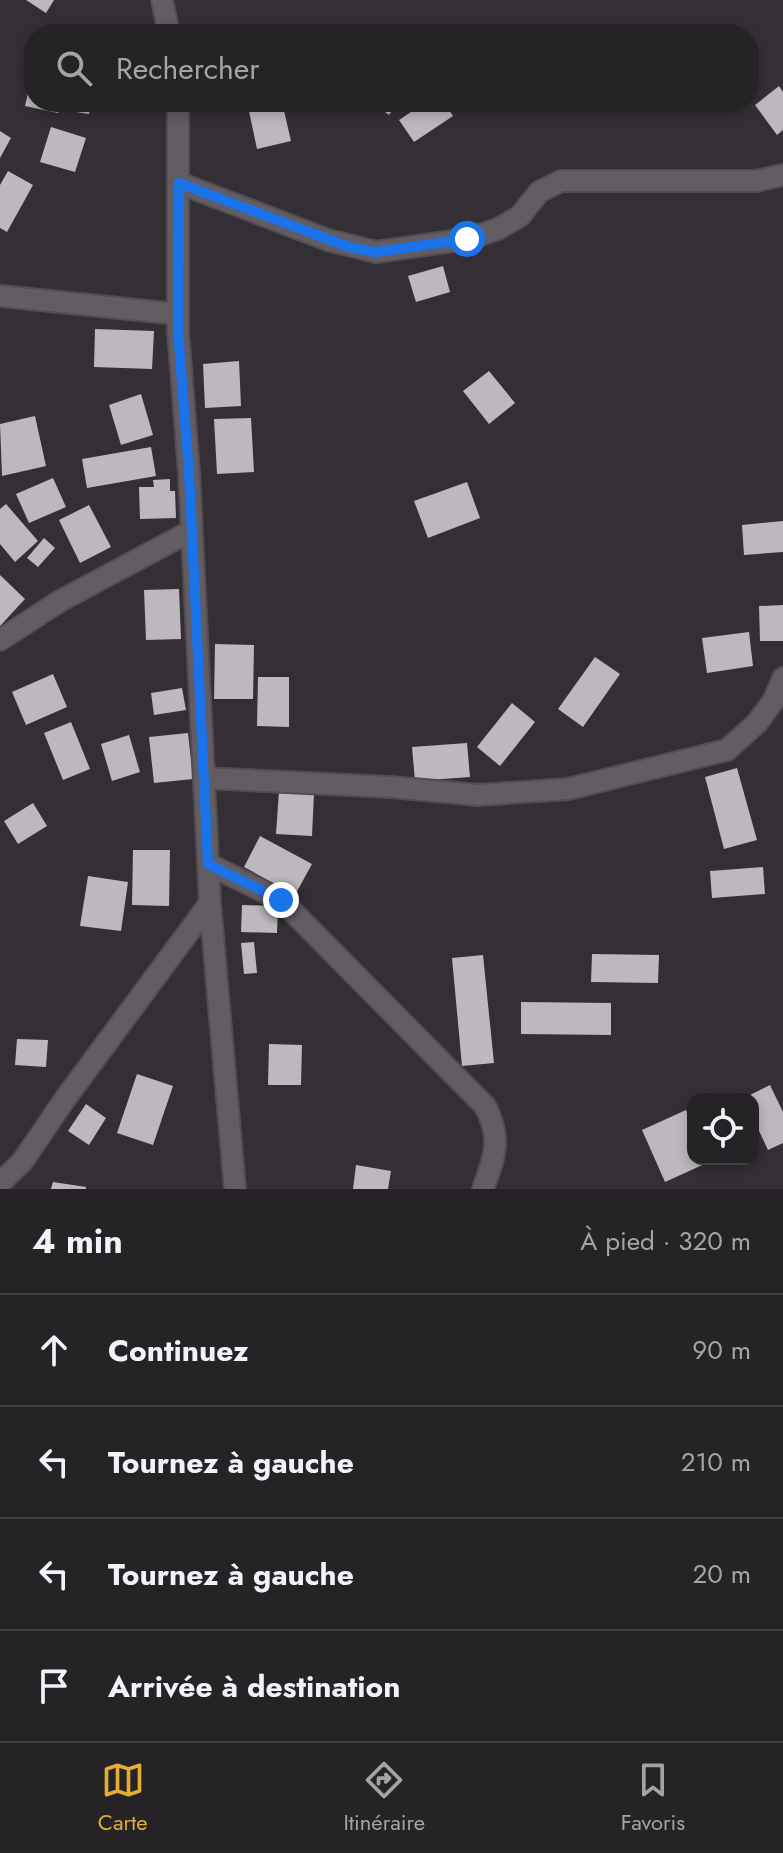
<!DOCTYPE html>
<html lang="fr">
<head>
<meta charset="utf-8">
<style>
  body { margin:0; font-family:Jost,sans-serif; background:#322f33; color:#f1f3f6 }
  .controls { position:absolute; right:24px; bottom:24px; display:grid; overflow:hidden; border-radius:16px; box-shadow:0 4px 12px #0003 }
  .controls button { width:72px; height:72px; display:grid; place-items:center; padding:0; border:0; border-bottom:2px solid #424044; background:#262327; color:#f1f3f6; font:40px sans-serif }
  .stop { position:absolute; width:24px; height:24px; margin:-18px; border:6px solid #1a73e8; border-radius:50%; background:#fff }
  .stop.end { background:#1a73e8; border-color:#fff; box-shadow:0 2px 8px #0008 }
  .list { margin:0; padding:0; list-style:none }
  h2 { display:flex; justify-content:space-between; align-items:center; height:104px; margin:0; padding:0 32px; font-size:34px }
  h2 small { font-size:26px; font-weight:400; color:#a4a4a7 }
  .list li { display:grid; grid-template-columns:52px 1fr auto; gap:24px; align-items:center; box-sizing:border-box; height:112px; padding:0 32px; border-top:2px solid #424044 }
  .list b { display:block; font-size:30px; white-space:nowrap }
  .list em { font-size:26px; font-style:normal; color:#a4a4a7 }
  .icon { flex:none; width:44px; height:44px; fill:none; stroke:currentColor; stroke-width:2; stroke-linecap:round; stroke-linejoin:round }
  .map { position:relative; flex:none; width:783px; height:1189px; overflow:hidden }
  .search { position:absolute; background:#262327; box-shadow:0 4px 12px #0003; left:24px; right:24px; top:24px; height:88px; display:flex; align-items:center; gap:20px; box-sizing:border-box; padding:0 28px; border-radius:32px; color:#a4a4a7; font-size:30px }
  .sheet { height:552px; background:#262327 }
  nav { display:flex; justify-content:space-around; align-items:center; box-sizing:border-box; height:112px; border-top:2px solid #424044; background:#262327; font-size:22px; color:#a4a4a7 }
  nav a { display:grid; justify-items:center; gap:4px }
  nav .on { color:#e2af34 }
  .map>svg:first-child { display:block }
  .building { fill:#bcb8bd }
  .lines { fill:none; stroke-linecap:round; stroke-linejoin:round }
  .minor-casing { stroke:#514d52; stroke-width:24 }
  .minor { stroke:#615d63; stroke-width:20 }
  .route { stroke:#1a73e8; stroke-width:10 }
</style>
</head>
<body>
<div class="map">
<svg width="783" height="1189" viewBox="0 0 783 1189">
  <rect width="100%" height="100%" fill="#332f34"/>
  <path class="building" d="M26,0h28l-8,13z
    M33,72l1,30h27l-3,11 -33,-7z
    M779,86l4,6v38l-6,5 -22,-30z
    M71,102h20l-2,12 -19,-3z
    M247,102h35l9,39 -34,8z
    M371,102h27l-9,13z
    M426,102h18l9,14 -39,26 -15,-22z
    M51,127l35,11 -11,34 -35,-10z
    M0,131l11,7 -11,20z
    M8,171l25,14 -26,47 -7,-4v-43z
    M443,266l7,26 -34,10 -8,-26z
    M95,329l59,2 -2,38 -58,-2z
    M239,361l2,45 -36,2 -2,-44z
    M489,371l26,32 -26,21 -26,-33z
    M141,394l12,41 -32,10 -12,-40z
    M35,416l11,50 -44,10 -2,-52z
    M251,418l3,54 -37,2 -3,-55z
    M151,447l5,29 -69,12 -5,-29z
    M53,478l13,29 -37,16 -13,-29z
    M170,479v12h5l1,27 -36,1 -1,-32h15l-1,-7z
    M467,482l13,36 -52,20 -14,-37z
    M6,504l32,37 -23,21 -15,-18v-35z
    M89,505l22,42 -31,16 -21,-43z
    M783,521v31l-39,3 -2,-30z
    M44,538l11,10 -17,19 -11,-9z
    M0,575l25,24 -25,27z
    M179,589l2,50 -35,1 -2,-50z
    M783,605v36h-23l-1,-35z
    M749,632l4,34 -46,7 -5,-35z
    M215,644l39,1 -1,54h-39z
    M595,657l25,17 -37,53 -25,-18z
    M53,674l14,33 -41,18 -14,-33z
    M258,677h31v50l-32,-1z
    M182,688l4,22 -32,5 -3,-22z
    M512,703l23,19 -35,44 -23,-19z
    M71,722l19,47 -27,11 -19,-47z
    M188,733l5,46 -39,4 -5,-46z
    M129,735l11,37 -28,9 -11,-37z
    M467,743l3,34 -55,4 -3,-34z
    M737,768l20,72 -33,9 -19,-72z
    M279,791l35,2 -2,43 -36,-2z
    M33,803l14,23 -29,18 -14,-23z
    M260,836l52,28 -17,31 -51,-28z
    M133,850h37l-1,56 -37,-1z
    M763,867l2,27 -53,4 -2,-27z
    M88,876l40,6 -7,49 -41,-5z
    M242,905l36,1 -1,27 -36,-1z
    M254,942l3,31 -13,1 -3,-31z
    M592,954l67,1 -1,28 -67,-1z
    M483,955l11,108 -32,3 -10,-108z
    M521,1002l90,1v32l-90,-1z
    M17,1039l31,1 -2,27 -31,-2z
    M269,1044l33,1 -1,40h-33z
    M137,1074l36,12 -20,59 -36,-12z
    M770,1085l13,27v31l-15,7 -15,-32v-19h-11z
    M86,1104l20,14 -17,27 -21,-14z
    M686,1110l7,17v32h14l2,3 -44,20 -23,-52z
    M356,1165l35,6 -3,18h-35z
    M53,1182l33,5v2h-35z"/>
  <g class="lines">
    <g class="minor-casing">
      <path id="minor" d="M162,0l7,34
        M178,102v229l11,141 21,431 25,286
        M179,183l149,57 48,12 91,-13 31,-10 22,-13 19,-24 22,-11h195l27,-6
        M0,296l178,18
        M0,640l60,-39 131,-70
        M204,778l187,9 87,8 90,-6 159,-39 30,-27 17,-23 9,-22
        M208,864l73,36 204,206c17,32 10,50 -2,83
        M0,1183l22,-21 43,-63 145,-196"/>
    </g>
    <use href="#minor" class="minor"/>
  </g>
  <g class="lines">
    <path class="route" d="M281,900l-73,-36 -19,-392 -11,-141 1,-148 170,64 27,5 91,-13"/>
  </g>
</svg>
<div class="controls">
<button><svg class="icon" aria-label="locate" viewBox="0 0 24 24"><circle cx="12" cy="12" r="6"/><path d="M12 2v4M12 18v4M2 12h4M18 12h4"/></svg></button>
</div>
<div class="stop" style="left:467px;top:239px"></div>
<div class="stop end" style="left:281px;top:900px"></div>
<div class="search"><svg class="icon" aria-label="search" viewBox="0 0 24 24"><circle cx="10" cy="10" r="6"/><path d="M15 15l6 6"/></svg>Rechercher</div>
</div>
<section class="sheet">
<h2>4 min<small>À pied · 320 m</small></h2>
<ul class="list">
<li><svg class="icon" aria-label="ahead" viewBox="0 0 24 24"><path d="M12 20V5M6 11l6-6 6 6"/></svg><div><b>Continuez</b></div><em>90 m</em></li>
<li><svg class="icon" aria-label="left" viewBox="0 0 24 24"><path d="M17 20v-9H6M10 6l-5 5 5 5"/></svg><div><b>Tournez à gauche</b></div><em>210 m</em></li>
<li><svg class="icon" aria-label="left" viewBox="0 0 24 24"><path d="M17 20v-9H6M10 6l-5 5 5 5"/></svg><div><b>Tournez à gauche</b></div><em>20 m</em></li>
<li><svg class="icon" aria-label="arrive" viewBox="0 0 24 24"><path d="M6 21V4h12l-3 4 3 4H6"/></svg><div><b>Arrivée à destination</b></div></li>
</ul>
</section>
<nav>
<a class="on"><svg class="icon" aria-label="map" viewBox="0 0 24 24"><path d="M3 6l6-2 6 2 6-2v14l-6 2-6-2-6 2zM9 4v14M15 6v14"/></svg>Carte</a>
<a><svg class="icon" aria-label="directions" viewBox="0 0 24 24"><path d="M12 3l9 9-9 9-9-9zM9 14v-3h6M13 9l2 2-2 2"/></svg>Itinéraire</a>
<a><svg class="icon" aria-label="saved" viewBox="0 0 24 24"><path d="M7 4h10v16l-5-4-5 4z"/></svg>Favoris</a>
</nav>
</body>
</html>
